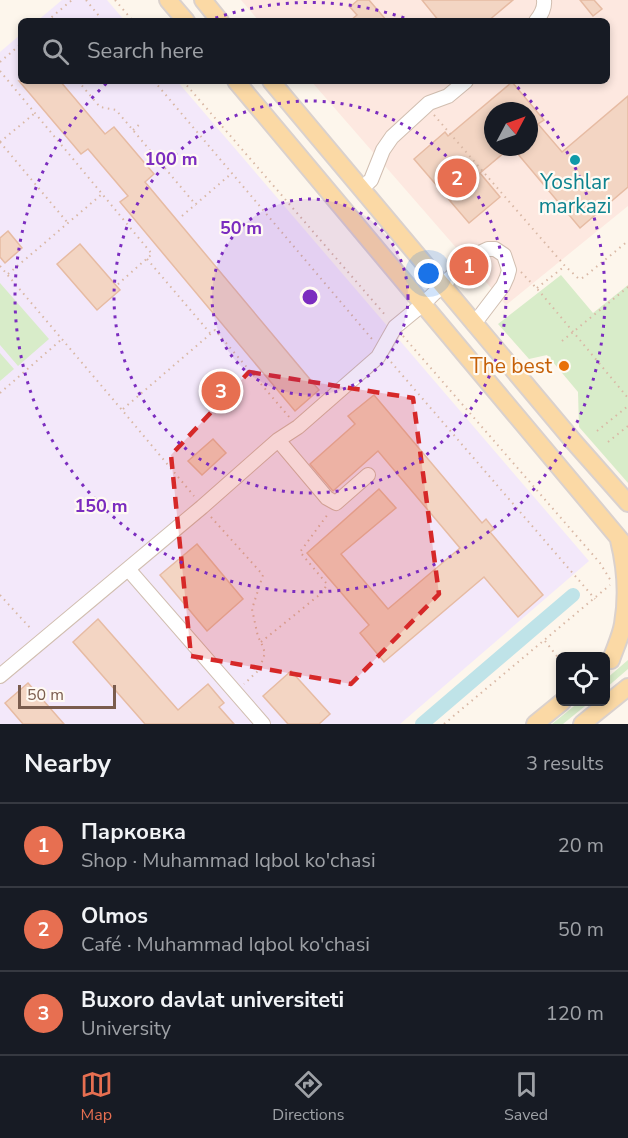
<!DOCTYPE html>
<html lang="en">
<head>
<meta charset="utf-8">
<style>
  body { margin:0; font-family:"Nunito Sans",sans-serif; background:#242831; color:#f1f3f6 }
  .controls { position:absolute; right:18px; bottom:18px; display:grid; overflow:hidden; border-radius:9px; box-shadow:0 3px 9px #0003 }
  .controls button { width:54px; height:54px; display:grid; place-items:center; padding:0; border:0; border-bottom:2px solid #363941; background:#171b24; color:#f1f3f6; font:30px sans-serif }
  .compass { position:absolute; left:484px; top:102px; width:54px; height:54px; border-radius:50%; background:#171b24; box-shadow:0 3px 9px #0003; rotate:49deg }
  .scale { position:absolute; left:18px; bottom:15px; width:98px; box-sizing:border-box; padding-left:6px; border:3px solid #7a5c4d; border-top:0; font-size:16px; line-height:21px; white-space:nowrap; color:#7a5c4d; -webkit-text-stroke:4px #fffaf3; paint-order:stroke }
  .you { position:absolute; left:429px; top:274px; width:21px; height:21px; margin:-15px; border:4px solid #fff; border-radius:50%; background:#1a73e8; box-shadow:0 0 0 9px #1a73e833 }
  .badge { display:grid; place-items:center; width:39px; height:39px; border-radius:50%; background:#e76f51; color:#fff; font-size:20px; font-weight:700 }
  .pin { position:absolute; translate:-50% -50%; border:3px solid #fff; box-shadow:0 2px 6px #0006 }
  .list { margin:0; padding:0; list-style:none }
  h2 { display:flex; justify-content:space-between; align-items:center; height:78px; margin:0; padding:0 24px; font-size:26px }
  h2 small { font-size:20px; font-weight:400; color:#9ea1a6 }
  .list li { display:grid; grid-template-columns:39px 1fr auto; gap:18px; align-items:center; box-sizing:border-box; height:84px; padding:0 24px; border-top:2px solid #363941 }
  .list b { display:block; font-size:22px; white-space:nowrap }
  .list p { margin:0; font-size:20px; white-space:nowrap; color:#9ea1a6 }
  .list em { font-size:20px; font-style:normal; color:#9ea1a6 }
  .icon { flex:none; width:33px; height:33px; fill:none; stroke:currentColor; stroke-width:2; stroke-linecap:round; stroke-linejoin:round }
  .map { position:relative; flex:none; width:628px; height:724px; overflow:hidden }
  .search { position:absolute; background:#171b24; box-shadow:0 3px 9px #0003; left:18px; right:18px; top:18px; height:66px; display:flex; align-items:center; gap:15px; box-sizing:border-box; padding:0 21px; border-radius:9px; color:#9ea1a6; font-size:22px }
  .sheet { height:330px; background:#171b24 }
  nav { display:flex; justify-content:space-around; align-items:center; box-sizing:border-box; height:84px; border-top:2px solid #363941; background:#171b24; font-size:16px; color:#9ea1a6 }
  nav a { display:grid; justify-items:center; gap:3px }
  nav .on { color:#e76f51 }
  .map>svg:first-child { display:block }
  .commercial { fill:#fde8e0; fill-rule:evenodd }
  .education { fill:#f3e8fa }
  .green { fill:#d8ecc9 }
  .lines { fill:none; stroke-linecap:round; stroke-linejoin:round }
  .canal { stroke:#bfe3e8; stroke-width:14 }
  .building { fill:#f3d5c3; stroke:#e6bba3; stroke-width:1.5 }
  .minor-casing { stroke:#d1beb0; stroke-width:16 }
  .major-casing { stroke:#dad1cd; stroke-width:20 }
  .path { stroke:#d9b8a5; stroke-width:2; stroke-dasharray:1.5 4.5; stroke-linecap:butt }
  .minor { stroke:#fff; stroke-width:14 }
  .major { stroke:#fbd9a5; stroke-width:16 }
  .marked { fill:#d62828; fill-opacity:0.2; stroke:#d62828; stroke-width:4.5; stroke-dasharray:12 8; stroke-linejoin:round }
  .ring { fill:none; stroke:#7b2cbf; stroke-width:3; stroke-dasharray:3 6 }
  .culture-dot { fill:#0f9aa8; stroke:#fffaf3; stroke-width:2 }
  .food-dot { fill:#e8710a; stroke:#fffaf3; stroke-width:2 }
  .labels { text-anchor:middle; stroke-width:4.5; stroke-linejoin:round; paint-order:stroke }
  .culture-label { font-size:21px; fill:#0d838f; stroke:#fffaf3 }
  .food-label { font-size:21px; fill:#c56008; stroke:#fffaf3; text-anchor:end }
  .centre { fill:#7b2cbf; stroke:#fffaf3; stroke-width:3 }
  .ring-label { font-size:18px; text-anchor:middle; font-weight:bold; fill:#7b2cbf; stroke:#fffaf3; stroke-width:4.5; stroke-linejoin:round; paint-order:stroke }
</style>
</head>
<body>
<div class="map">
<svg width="628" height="724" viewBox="0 0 628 724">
  <rect width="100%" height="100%" fill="#fdf6ec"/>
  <path class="commercial" d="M241,0h387v206l-122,99 -195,-224h296v-60h-348zM493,111h36v36h-36z"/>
  <path class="education" d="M62,0h45l18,21h-88z
    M21,34v47h156l412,480 -189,163h-400v-672z"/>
  <path class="green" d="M561,275l32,38 35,-28v198l-49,-56 -1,-35 -31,-37 -18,4 -31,-35z
    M0,283l49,56 -31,27 -18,-21z
    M0,353l14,16 -14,12z
    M628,660v9l-22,19v-9z
    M579,702h11l-27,22h-11z"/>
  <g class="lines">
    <path class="canal" d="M422,724l151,-129"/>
  </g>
  <path class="building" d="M358,0h11l18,21h-37l7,-6 -7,-8z
    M422,0h91l-25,21h-49z
    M580,0h14l8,9 -9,7z
    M19,81h41l45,53 9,-7 40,47 -9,8 174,208 -24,21 -175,-209 8,-6 -40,-47 -7,5z
    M512,82l32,38 -6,4 24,28 66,-56v91l-48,41 -68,-81h17v-36h-36v36h18l-31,26 20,24 -31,26 -55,-64 31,-27 3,4z
    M8,231l14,17 -17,15 -5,-6v-19z
    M80,244l40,46 -23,20 -40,-46z
    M374,395l108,128 4,-4 8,10 -4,3 53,63 -25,22 -34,-40 -100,85 -24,-29 9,-8 -62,-72 72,-64 17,19 -55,46 47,55 72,-61 -82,-97 -45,40 -23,-27 45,-40 -7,-8z
    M213,439l13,14 -24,22 -14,-14z
    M197,544l46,55 -36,32 -47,-56z
    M98,619l80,91 30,-26 16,19 -5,4 15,17h-89l-72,-82z
    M291,671l39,43 -11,10h-31l-25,-28z
    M28,683l36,41h-41l-18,-21z"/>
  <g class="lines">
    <g class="minor-casing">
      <path id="minor" d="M536,21c5,-6 9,-13 8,-21
        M361,189l10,-9 12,-30 9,-13 37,-34 19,-7 18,-15
        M278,440l49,58 9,5 32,-28
        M128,569l135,155
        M0,676l202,-169 76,-67 20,-13 80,-70 17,-30 28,-23 50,-48 15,-7h7l9,6 5,15 -2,7 -4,9 -29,38"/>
    </g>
    <g class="major-casing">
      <path id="major" d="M168,0l18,21
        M203,0l17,21
        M236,81l392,468
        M271,81l303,361 54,61
        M611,660c4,-12 10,-24 12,-36 5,-29 3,-56 -4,-84
        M535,724l27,-22
        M582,724l46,-37"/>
    </g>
    <path class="path" d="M86,0l17,21
      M115,0l18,21
      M47,21l25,-21
      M0,62l21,-18
      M0,71l152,183 -36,32
      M78,81l22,26 16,3 80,95
      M154,81l218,258
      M183,81l203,235
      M434,115l131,151 13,12 2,1 4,-2 44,-36
      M133,130l7,-6
      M0,142l67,80
      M0,142l35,-29
      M182,216l50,-43
      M147,259l63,74
      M0,266l122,144 72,86
      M521,272l19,20 88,106
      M8,274l94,-80
      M537,288l28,-22
      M403,336l197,227 11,18
      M562,341l66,-54
      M391,362l204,237
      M0,393l62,-54
      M123,409l92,-79 75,88
      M597,431l31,-25
      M608,442l20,-16
      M211,517l52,58 -11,34 6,28 3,5 4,11 -6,17 -15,14
      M0,595l32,35
      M545,641l15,19
      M261,642l62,-50 4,-8 -27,-32 28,-38
      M444,724l166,-139"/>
    <use href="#minor" class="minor"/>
    <use href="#major" class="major"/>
  </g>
  <path class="marked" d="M249,372l164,26 26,196 -88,90 -160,-28 -20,-201z"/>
  <circle cx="310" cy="297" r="98" fill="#7b2cbf" fill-opacity=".12"/>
  <g class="ring">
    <circle cx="310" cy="297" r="98"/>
    <circle cx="310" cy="297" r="196"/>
    <path d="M207 21A295 295 0 0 1 413 21M511 81A295 295 0 1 1 109 81"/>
  </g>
  <circle class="culture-dot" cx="575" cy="160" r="6"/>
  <circle class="food-dot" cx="564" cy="366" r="6"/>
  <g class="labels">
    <g class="culture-label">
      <text x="575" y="189">Yoshlar<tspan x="575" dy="24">markazi</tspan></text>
    </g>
    <g class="food-label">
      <text x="552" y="373">The best</text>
    </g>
  </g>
  <circle cx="310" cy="297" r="9" class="centre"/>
  <g class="ring-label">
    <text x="171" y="165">100 m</text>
    <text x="241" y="234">50 m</text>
    <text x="101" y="512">150 m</text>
  </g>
</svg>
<div class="controls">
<button><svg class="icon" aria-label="locate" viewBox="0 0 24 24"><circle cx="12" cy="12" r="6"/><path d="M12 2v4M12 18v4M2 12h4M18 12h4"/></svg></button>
</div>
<svg class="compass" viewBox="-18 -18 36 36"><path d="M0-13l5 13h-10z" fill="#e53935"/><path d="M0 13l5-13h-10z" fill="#9ea1a6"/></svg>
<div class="scale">50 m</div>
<div class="you"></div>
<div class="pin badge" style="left:469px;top:266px">1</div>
<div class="pin badge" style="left:457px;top:178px">2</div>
<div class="pin badge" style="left:221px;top:391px">3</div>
<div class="search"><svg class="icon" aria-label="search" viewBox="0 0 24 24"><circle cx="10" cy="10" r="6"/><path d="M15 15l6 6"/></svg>Search here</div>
</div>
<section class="sheet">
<h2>Nearby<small>3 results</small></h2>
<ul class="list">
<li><span class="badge">1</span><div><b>Парковка</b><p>Shop · Muhammad Iqbol ko'chasi</p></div><em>20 m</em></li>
<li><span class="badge">2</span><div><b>Olmos</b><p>Café · Muhammad Iqbol ko'chasi</p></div><em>50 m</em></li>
<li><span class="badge">3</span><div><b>Buxoro davlat universiteti</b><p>University</p></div><em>120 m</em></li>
</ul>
</section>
<nav>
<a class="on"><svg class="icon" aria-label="map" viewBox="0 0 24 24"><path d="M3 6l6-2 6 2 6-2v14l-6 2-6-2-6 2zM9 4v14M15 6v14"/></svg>Map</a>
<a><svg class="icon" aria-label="directions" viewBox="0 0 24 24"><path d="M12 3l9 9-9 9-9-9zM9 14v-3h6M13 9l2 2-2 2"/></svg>Directions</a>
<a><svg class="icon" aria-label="saved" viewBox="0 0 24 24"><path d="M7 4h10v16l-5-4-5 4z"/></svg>Saved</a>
</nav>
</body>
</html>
